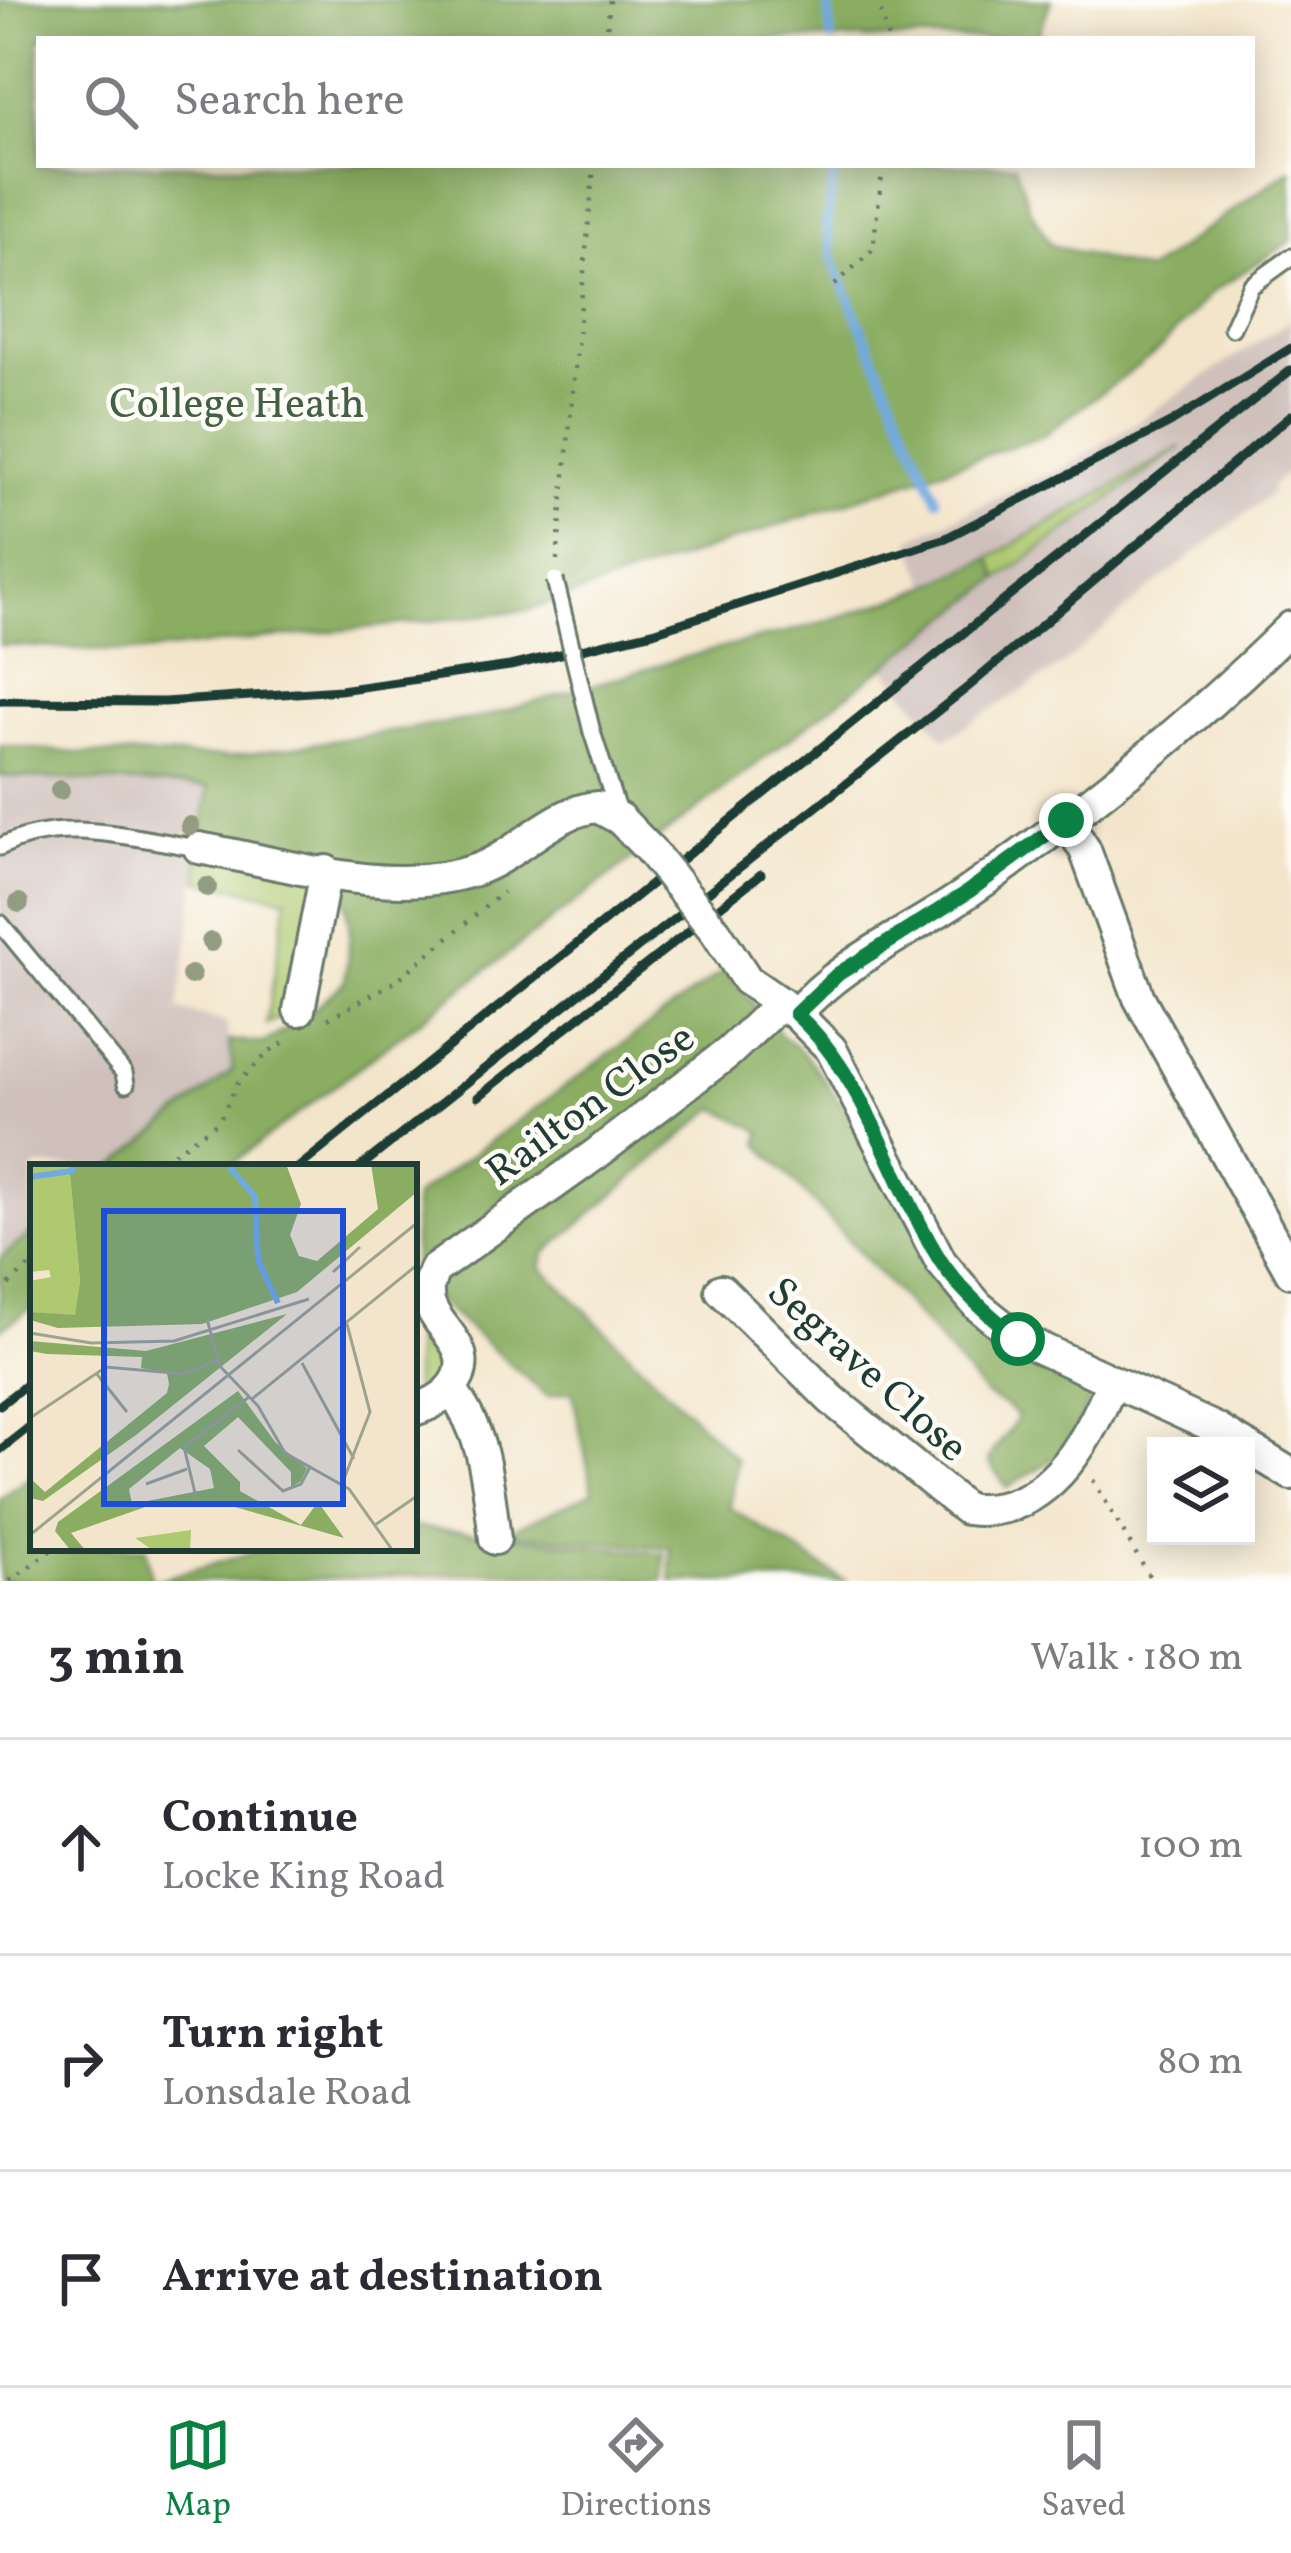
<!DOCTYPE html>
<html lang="en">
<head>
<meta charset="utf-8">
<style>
  body { margin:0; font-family:Vollkorn,serif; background:#f7f7f7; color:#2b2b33 }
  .controls { position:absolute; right:36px; bottom:36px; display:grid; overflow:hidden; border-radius:0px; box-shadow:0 6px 30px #0003 }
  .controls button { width:108px; height:108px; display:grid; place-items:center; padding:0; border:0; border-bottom:3px solid #e1e1e2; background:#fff; color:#2b2b33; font:60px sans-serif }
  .stop { position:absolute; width:36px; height:36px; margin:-27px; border:9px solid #0b8043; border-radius:50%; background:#fff }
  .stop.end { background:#0b8043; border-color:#fff; box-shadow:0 3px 12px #0008 }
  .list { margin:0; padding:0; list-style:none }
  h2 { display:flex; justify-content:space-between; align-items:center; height:156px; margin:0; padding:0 48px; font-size:51px }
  h2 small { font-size:39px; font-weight:400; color:#7c7c81 }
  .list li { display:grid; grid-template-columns:78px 1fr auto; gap:36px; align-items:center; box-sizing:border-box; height:216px; padding:0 48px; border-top:3px solid #e1e1e2 }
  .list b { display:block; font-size:45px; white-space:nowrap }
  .list p { margin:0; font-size:39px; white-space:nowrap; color:#7c7c81 }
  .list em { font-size:39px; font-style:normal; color:#7c7c81 }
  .icon { flex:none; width:66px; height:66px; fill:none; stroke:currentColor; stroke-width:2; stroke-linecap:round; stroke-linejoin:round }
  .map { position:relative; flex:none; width:1291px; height:1581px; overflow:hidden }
  .search { position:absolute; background:#fff; box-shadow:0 6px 30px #0003; left:36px; right:36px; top:36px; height:132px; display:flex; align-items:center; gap:30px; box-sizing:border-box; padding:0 42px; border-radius:0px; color:#7c7c81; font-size:45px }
  .sheet { height:804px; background:#fff }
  nav { display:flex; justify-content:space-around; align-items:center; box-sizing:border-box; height:168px; border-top:3px solid #e1e1e2; background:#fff; font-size:33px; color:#7c7c81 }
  nav a { display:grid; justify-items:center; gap:6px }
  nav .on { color:#0b8043 }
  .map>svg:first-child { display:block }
  .built { fill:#f3d4bf }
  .industrial { fill:#cfc0bb }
  .green { fill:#aec96f; stroke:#668352; stroke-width:3 }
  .forest { fill:#8aad62; stroke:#54754b; stroke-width:3 }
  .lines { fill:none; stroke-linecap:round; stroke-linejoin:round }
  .stream { stroke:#71aae1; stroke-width:9 }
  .lane-casing { stroke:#697869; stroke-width:21 }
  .street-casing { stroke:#697869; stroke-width:36 }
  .path { stroke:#697869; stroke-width:4.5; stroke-dasharray:3 9; stroke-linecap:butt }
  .lane { stroke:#fff; stroke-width:15 }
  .street { stroke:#fff; stroke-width:30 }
  .rail { stroke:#1f3d34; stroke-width:9 }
  .lane-bridge-casing { stroke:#697869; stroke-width:21; stroke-linecap:butt }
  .street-bridge-casing { stroke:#697869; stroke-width:36; stroke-linecap:butt }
  .lane-bridge { stroke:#fff; stroke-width:15 }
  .street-bridge { stroke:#fff; stroke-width:30 }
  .tree { fill:#929c80 }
  .route { stroke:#0b8043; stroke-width:15 }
  .labels { text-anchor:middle; stroke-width:9; stroke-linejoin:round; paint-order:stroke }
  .park-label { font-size:42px; fill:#436043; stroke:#fdfcf7 }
  .street-label { font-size:42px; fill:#1f3d34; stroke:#fdfcf7 }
  .inset-river { fill:none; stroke:#71aae1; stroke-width:6 }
  .inset-road { fill:none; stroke:#9ea28f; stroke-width:3 }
  .view { fill:#1d4ed8; fill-opacity:0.15; stroke:#1d4ed8; stroke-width:6 }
  .inset-edge { fill:none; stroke:#1f3d34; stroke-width:6 }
</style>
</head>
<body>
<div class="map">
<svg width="1291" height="1581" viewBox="0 0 1291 1581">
  <rect width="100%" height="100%" fill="#fdfcf7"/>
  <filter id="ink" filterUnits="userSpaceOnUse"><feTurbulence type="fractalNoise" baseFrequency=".00833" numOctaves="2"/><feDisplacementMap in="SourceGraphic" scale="24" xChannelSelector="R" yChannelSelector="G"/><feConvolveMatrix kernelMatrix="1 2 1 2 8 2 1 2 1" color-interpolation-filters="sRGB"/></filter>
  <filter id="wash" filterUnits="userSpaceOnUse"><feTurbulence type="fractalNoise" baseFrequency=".004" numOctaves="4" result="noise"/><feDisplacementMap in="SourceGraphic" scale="48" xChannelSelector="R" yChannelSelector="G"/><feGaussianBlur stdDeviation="2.7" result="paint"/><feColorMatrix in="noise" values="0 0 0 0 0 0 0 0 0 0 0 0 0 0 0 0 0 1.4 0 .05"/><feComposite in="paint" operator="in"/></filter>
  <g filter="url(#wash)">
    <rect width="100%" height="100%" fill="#f3e5cb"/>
    <path class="built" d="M489,1571l123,10h-338z"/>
    <path class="industrial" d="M1291,320v149l-21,18 3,5 -126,99 -86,75 -116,73 -61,-72 283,-211 -177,102 -63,28 -17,-47 168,-79z
      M0,776l210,11 -32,223 48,12 7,48 -120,97h-80v65l-33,26z"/>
    <path class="green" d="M1181,447l-182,132 -9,-21z
      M199,848l127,23 -27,139 -33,14 21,-126 -88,-17z
      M414,1284l47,71 -10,35 -37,16z"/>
    <path class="forest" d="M0,0h1051l-14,39h-998v126h976l14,42 22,38 96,26 144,-102v72l-80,52 -54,59 -115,84 -513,174 -387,42 -142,-7z
      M990,558l9,21 -771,588h-115l120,-97 -4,-29 34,2 33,-19 49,-42 5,-49 -7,-58 -144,-27 10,-61 -209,-11v-31l76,8 153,4 256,-40 205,-61 121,-30 99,-32z
      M724,970l59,68c40,11 141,219 182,266 15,18 36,39 55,52 21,14 53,22 77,31l-34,66 -56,35 -18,-26c4,-18 23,-27 28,-45 -9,-15 -25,-14 -35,-26 -71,-85 -147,-165 -223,-247l2,-13 -46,-23 -170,145 -4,14 196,193 -7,48 115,73h-174v-33l-167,-15 89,-41 -21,-101 -25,5 -133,-115v-84z
      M33,1232v75l-33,23v-72z
      M33,1475v73h113l5,33h-151v-82z
      M414,1527l251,26 -2,28 -165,-9 -222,9h-122l115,-33h145z"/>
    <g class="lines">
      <path class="stream" d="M828,0l3,39
        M836,165l-10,59 8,40 103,235"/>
    </g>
  </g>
  <g filter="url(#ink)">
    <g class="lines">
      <g class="lane-casing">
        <path id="lane" d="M1232,328l19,-42 40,-29
          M592,732l27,84
          M0,847c60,-32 136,-8 199,1
          M0,923l124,150 2,11"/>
      </g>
      <g class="street-casing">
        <path id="street" d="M1066,820l19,30 54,148 152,274
          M199,848c86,15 190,51 276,22 42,-14 78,-60 123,-63l22,12 30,31
          M716,932l31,48 49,34 35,35 110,213 37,44 40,32 199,91 74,45
          M299,1010l27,-139
          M796,1014c46,-53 113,-81 171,-121 114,-79 225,-168 324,-266
          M721,1290l110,109 135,110c78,11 122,-66 146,-127
          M451,1390c35,45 37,95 44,149
          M414,1410c19,-6 37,-15 45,-34 14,-36 -35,-53 -31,-88 0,-2 5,-16 6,-18l162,-116 133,-102 52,-49"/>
      </g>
      <path class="path" d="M878,0l10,39
        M606,39l4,-39
        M835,285l38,-36 10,-84
        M557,560l37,-395
        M328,1019l68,-38 107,-89
        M154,1167l65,-46 19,-38 32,-32 21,-13
        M0,1293l33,-30
        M414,1365l4,-20
        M1093,1480l59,101
        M10,1581l44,-33"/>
      <use href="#lane" class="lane"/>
      <use href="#street" class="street"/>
      <path class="rail" d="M0,701l164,1 176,-12 170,-24 143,-34 293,-94 224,-115 121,-75
        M478,1097l283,-223
        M299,1167l992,-797
        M360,1167l608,-480 323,-272
        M0,1405l33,-26
        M0,1450l33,-26"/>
      <g class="lane-bridge-casing">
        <path id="lane-bridge" d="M555,580l37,152"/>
      </g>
      <g class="street-bridge-casing">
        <path id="street-bridge" d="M650,850l66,82"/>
      </g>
      <use href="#lane-bridge" class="lane-bridge"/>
      <use href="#street-bridge" class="street-bridge"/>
    </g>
    <g class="tree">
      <circle cx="60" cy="790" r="10"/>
      <circle cx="190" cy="826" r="10"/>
      <circle cx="207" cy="887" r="10"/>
      <circle cx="19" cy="903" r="10"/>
      <circle cx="211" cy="942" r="10"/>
      <circle cx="191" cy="975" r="10"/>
    </g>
  </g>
  <g class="lines" filter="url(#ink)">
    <path class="route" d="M1018,1339c-28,-24 -58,-48 -78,-79 -49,-79 -73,-182 -144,-246l42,-40 127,-80 101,-74"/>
  </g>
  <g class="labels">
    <g class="park-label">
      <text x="237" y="417">College Heath</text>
    </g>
    <g class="street-label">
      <text transform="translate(589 1103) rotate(-36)" y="15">Railton Close</text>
      <text transform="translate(869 1368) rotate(42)" y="15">Segrave Close</text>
    </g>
  </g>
  <g transform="translate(30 1164)">
    <rect width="387" height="387" fill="#f3e5cb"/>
    <path d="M0,0h39l11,117 -5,35 -45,-4v-31l21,-4 -2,-7 -19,2zM161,366l-1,21h-36l-19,-13z" fill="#aec96f"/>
    <path d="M39,0h217l15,40 -11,31 9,21 18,5 61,-52 -7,-45h46v28l-120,100 -95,32 -144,4 -28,-8v-8l45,3 5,-34zM257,150l-151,121 -93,66 -13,-3v-20l15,14 122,-99 2,-9 -2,-11 -26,-5 1,-11 -95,-3 -17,-3v-10l116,10zM208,227l38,52 31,25 -6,13 -10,6v-15l-53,-55 -34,29 36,36v9l61,34 17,-23 26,36 -116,-33h-77l-80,28 15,18h-15l-16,-20 3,-9zM150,284l30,21 4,19 -82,16 -3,-15z" fill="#8aad62" fill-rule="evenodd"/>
    <path class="inset-river" d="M197,0l28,33 3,63 20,43M0,13l42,-6v-7"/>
    <path class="inset-road" d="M303,108l27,-25M177,155l12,44M0,169l61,10 83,-2 135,-42M272,199l52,96M66,209l31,39M222,235l165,-134M0,254l76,-51 78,7 31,-13 43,45 27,47 64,36 44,62M208,286l45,41 18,-7 9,-17M116,320l41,-15M312,320l28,-72 -23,-88M166,333l-12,-50 65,-50M345,361l42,-29M0,371l387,-312"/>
    <path class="view" d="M74,47h239v293h-239z"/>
    <rect width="387" height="387" class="inset-edge"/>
  </g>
</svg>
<div class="controls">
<button><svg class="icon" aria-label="layers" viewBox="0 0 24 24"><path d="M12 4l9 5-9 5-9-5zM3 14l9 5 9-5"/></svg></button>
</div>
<div class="stop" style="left:1018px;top:1339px"></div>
<div class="stop end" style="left:1066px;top:820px"></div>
<div class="search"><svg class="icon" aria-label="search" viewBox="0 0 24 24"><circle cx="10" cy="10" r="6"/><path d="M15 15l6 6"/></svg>Search here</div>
</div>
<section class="sheet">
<h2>3 min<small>Walk · 180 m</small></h2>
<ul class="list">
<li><svg class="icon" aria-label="ahead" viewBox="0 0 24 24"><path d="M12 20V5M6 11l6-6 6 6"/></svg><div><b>Continue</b><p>Locke King Road</p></div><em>100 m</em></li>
<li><svg class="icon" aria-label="right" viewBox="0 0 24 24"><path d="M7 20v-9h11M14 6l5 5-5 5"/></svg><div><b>Turn right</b><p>Lonsdale Road</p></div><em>80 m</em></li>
<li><svg class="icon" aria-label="arrive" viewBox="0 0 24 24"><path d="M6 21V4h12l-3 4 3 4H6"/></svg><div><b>Arrive at destination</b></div></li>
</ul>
</section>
<nav>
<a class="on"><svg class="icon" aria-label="map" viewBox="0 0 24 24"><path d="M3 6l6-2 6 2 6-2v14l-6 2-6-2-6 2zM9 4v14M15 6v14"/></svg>Map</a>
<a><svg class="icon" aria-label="directions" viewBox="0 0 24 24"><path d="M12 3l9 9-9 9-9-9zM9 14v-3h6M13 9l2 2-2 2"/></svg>Directions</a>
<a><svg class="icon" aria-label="saved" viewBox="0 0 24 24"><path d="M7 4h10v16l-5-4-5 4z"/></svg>Saved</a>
</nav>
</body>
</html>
